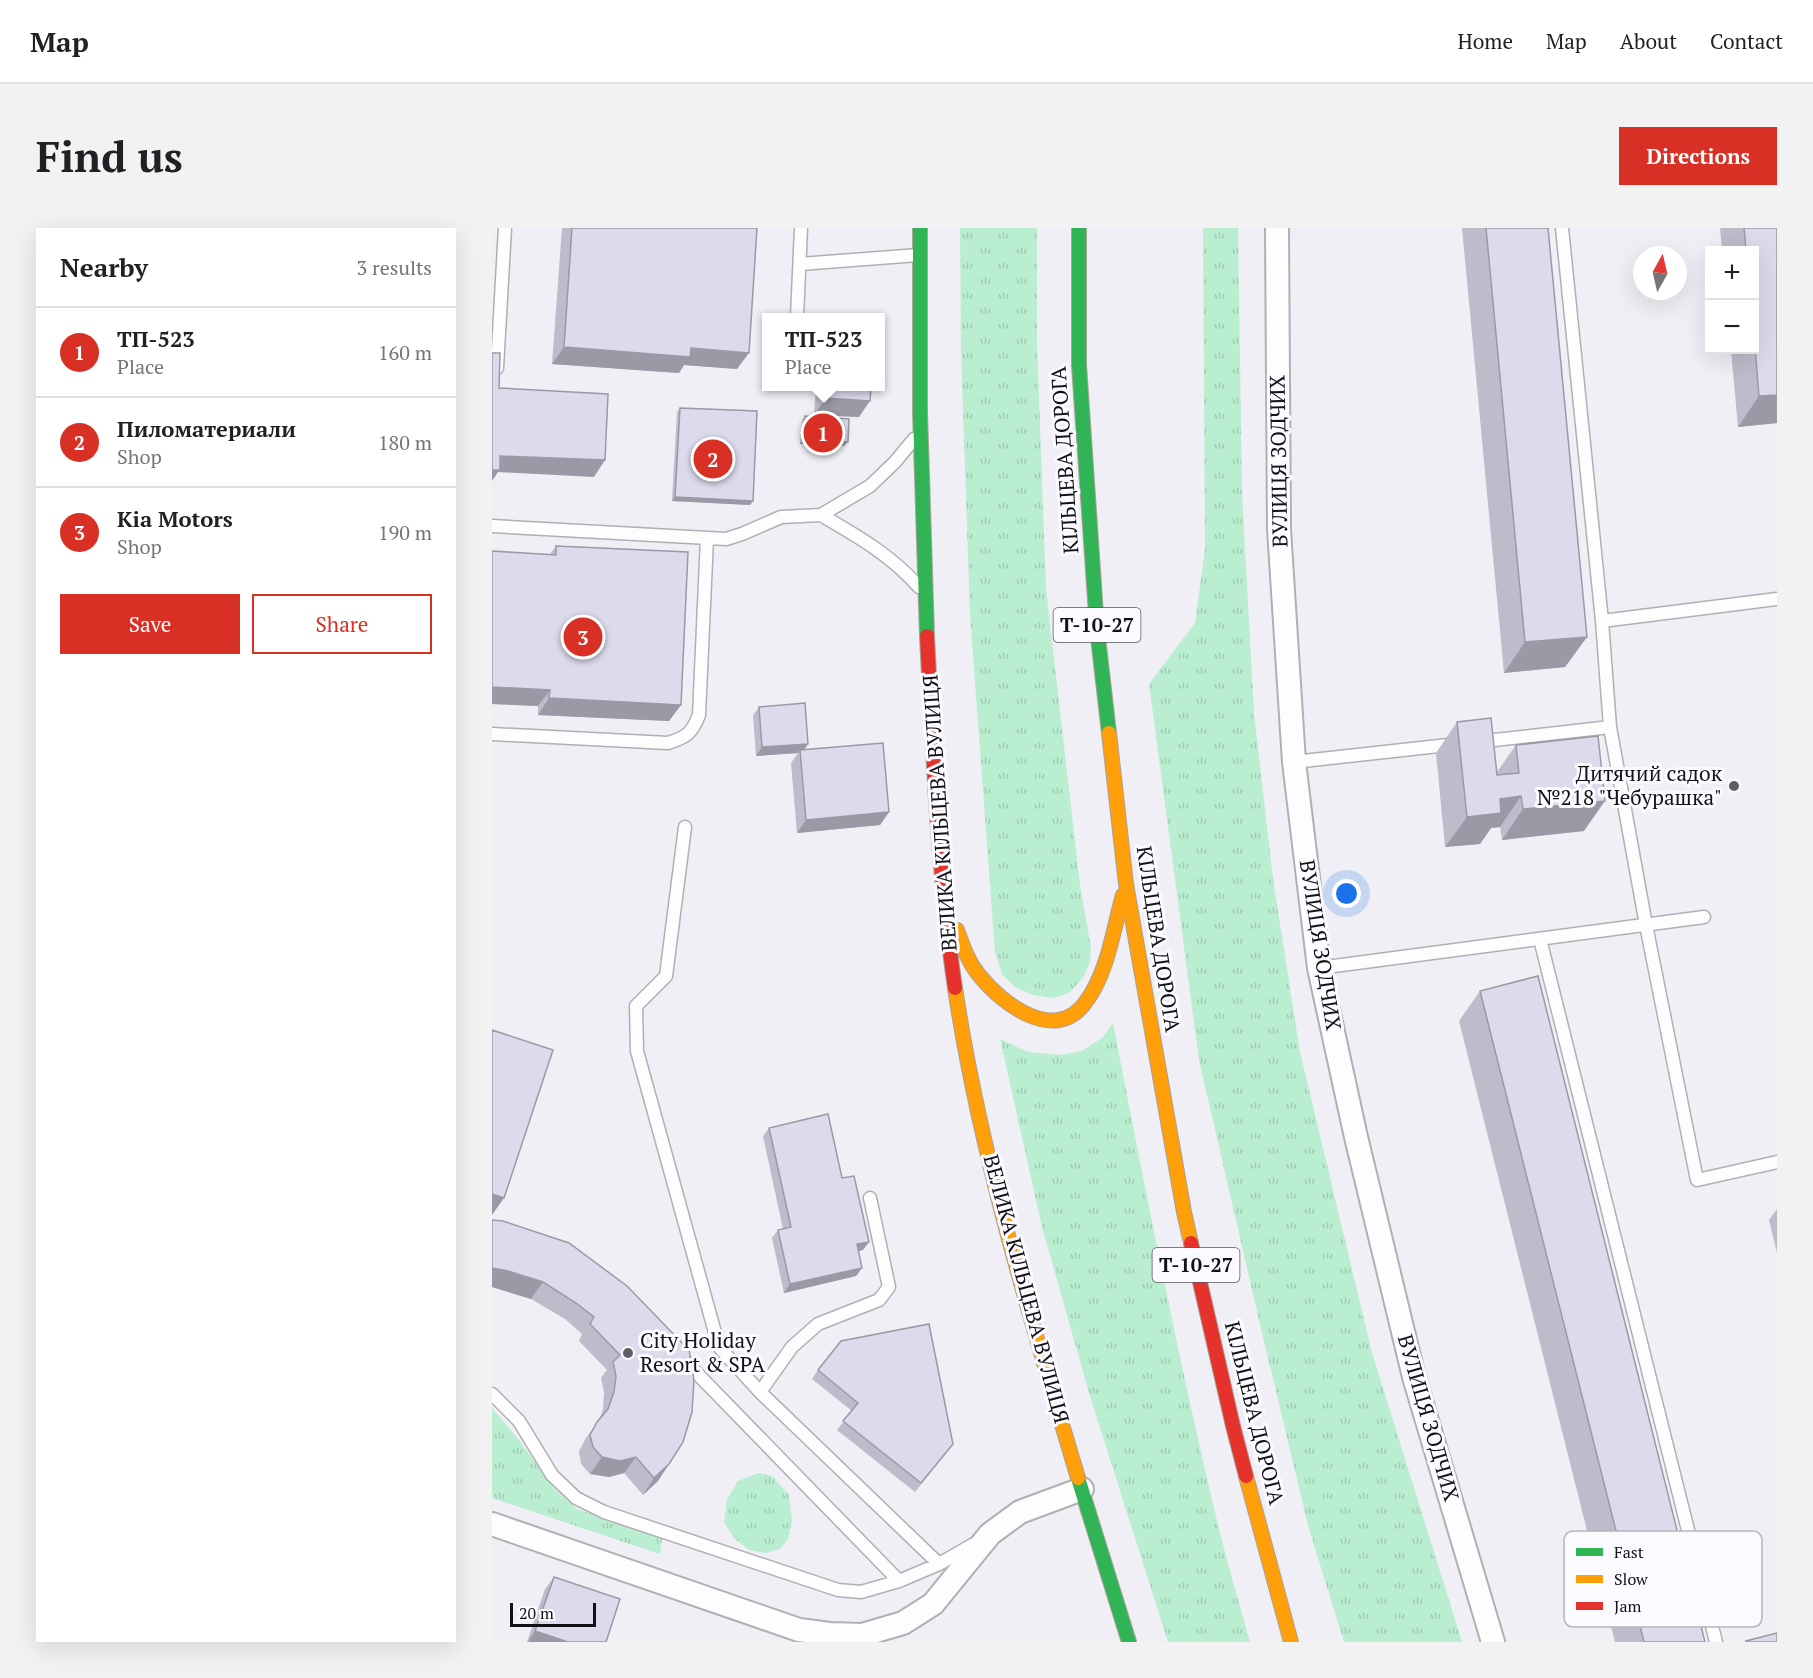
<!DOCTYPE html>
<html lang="en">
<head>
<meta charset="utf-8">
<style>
  body { margin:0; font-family:"PT Serif",serif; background:#f2f2f2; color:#202124 }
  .controls { position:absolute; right:18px; top:18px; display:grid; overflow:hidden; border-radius:0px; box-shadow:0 6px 24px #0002 }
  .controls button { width:54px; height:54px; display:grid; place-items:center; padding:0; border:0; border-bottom:2px solid #e0e0e0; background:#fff; color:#202124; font:30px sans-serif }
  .compass { position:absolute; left:1141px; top:18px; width:54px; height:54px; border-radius:50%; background:#fff; box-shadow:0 6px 24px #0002; rotate:8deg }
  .scale { position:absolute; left:18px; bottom:15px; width:86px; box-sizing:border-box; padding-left:6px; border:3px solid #121215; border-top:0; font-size:16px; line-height:21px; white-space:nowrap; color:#121215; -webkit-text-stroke:4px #fbfbff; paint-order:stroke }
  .you { position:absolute; left:855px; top:666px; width:21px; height:21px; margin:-15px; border:4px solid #fff; border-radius:50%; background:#1a73e8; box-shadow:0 0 0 9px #1a73e833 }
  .badge { display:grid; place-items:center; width:39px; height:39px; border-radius:50%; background:#d93025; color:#fff; font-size:20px; font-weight:700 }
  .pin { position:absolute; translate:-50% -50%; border:3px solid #fff; box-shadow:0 2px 6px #0006 }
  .popup { position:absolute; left:270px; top:85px; width:123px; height:78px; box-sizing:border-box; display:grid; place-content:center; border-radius:0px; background:#fff; filter:drop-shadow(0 2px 4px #0005); font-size:20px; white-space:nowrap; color:#757577 }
  .popup b { font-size:22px; color:#202124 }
  .popup::after { content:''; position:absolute; left:50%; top:100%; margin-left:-12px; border:12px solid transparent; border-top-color:#fff }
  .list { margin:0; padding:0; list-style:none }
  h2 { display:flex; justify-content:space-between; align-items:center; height:78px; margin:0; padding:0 24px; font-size:26px }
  h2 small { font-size:20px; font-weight:400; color:#757577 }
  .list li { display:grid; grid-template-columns:39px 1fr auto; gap:18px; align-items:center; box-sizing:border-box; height:90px; padding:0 24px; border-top:2px solid #e0e0e0 }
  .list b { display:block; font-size:22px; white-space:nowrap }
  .list p { margin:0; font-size:20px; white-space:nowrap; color:#757577 }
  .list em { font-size:20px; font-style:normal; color:#757577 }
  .actions { display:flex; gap:12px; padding:18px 24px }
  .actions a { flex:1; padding:14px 0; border:2px solid #d93025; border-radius:0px; text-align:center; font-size:21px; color:#d93025 }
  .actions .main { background:#d93025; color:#fff }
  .map { position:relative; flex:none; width:1285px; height:1414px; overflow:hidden; border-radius:0px }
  header { display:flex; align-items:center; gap:36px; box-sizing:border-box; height:84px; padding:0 30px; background:#fff; border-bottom:2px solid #e0e0e0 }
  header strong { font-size:28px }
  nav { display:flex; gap:33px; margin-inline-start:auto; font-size:21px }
  .intro { display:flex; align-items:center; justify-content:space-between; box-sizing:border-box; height:144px; padding:0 36px }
  h1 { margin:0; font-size:42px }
  .button { padding:15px 27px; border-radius:0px; background:#d93025; color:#fff; font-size:21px; font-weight:700 }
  main { display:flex; gap:36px; padding:0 36px }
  aside { flex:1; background:#fff; border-radius:0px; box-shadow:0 6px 24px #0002 }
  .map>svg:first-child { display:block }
  .grass { fill:url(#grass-tufts) }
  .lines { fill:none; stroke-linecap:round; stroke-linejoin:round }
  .lane-casing { stroke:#b0b0b4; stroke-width:15 }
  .street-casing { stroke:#b0b0b4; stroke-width:26 }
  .fast-casing { stroke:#aaa199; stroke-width:16 }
  .slow-casing { stroke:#aaa199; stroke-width:16 }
  .jam-casing { stroke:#aaa199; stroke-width:16 }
  .lane { stroke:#fdfdfe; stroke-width:12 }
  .street { stroke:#fdfdfe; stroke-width:22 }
  .fast { stroke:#30b455; stroke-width:14 }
  .slow { stroke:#ff9f0a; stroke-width:14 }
  .jam { stroke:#e5322d; stroke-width:14 }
  .wall { fill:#bdbccb }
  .shaded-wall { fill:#9a99a5 }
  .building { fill:#dcdbec; stroke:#9a99a5; stroke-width:1.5 }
  .poi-dot { fill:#5f5f63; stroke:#fbfbff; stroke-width:2 }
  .labels { text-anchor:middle; stroke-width:6; stroke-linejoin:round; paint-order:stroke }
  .shield { fill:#fbfbff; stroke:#58585b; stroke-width:1.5 }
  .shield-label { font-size:20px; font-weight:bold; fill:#121215 }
  .street-label { font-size:21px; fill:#121215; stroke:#fbfbff }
  .poi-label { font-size:21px; fill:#121215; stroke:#fbfbff; text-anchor:end }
  .key { fill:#fbfbff; stroke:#b5b5b9; stroke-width:1.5 }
  .key-label { font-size:16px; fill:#121215 }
</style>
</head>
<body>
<header>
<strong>Map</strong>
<nav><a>Home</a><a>Map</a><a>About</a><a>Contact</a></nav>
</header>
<div class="intro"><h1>Find us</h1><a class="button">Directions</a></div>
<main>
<aside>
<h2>Nearby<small>3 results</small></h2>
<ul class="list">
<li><span class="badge">1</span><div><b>ТП-523</b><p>Place</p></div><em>160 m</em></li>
<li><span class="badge">2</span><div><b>Пиломатериали</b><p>Shop</p></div><em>180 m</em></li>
<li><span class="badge">3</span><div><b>Kia Motors</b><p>Shop</p></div><em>190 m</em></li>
</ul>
<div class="actions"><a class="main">Save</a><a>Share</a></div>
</aside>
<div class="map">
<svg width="1285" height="1414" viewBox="0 0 1285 1414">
  <defs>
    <pattern id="grass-tufts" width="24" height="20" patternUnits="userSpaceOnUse" patternTransform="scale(1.5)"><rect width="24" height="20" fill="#baeed0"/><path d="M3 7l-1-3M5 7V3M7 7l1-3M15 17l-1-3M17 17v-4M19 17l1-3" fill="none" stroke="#9fcbb2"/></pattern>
  </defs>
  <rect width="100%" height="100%" fill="#efeff5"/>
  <path class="grass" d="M468,0h77v116l9,245 34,296 11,63 -1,14 -7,16 -14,15 -16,5 -20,-3 -18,-8 -13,-13 -7,-22 -25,-337 -9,-264z
    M711,0h35l4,265 12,220 19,166 27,173 72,301 90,289h-118l-35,-113 -47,-196 -63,-273 -50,-376 46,-61 10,-74z
    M621,795c33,170 66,341 107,510 9,36 20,73 30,109h-82l-78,-246 -48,-169 -42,-188 28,13 32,3 22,-4 20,-13z
    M0,1180l27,32 36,50 22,19 85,30 -2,15 -168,-56z
    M266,1245l14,3 17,19 3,26 -4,18 -8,10 -14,4 -17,-3 -15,-12 -10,-16 3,-22 11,-19z"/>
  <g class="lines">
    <g class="lane-casing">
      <path id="lane" d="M1070,0l40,393
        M308,36l118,-9
        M305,89l4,-89
        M5,140l8,-140
        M422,211l-19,23 -25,24 -49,29c36,21 70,40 98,72
        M0,298l234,13 16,-5 39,-17 40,-2
        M1285,371l-175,22 8,106 36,198 51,255 80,-18
        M0,506l176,9c19,-6 24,-10 31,-28l8,-177
        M985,514l133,-15
        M802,534l163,-18
        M193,599l-19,149 -30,30 1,45 82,296 41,45 179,172 35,-20
        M1048,711l176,703
        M827,740l385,-51
        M190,1130l217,223
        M268,1164l32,-45 26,-23 61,-24 10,-13 -19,-89
        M0,1166l27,27 33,54 24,23 28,14 234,78 23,2 38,-11 40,-17"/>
    </g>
    <g class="street-casing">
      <path id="street" d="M785,0l2,301 15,233 25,206 37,169 58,240 79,265
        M0,1296l307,106 31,4 32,1 41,-12 30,-19 57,-70 30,-22 62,-23"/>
    </g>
    <g class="fast-casing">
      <path id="fast" d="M428,0v184l7,224
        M587,0v137l18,264 12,104
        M586,1250l51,164"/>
    </g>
    <g class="slow-casing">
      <path id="slow" d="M617,505l17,151 58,328 7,31
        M465,702c6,16 11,32 22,45 23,29 76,69 106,28 23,-30 28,-73 38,-108
        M463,760c25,166 75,329 123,490
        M754,1248l45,166"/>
    </g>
    <g class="jam-casing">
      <path id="jam" d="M435,408c6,117 11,236 28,352
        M699,1015l42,183 13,50"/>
    </g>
    <use href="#lane" class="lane"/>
    <use href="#street" class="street"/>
    <use href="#fast" class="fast"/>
    <use href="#slow" class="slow"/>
    <use href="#jam" class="jam"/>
  </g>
  <path class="wall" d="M70,0h195l-20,141 -53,-4 -5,8 -127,-9z
    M970,0h86l39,409 -22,30 -61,6z
    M1228,0h57v195l-39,4 -7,-77h24v-100h-33z
    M324,159h55l-12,30 -45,-2z
    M188,180l73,93 -3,4 -78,-4 5,-89z
    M313,188l39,30 -44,-2 2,-23z
    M64,318l125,159 -12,16 -131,-6v-9l-46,-2v-153l58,3z
    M267,479l49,37 -4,6 85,62 -9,13 -83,8 -6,-70 7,-10 -42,3 -3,-41z
    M965,494l40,50 19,-27 68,86 -82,9 -2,-13 -9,1 -11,16 -35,3 -9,-94z
    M988,763l225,651h-90l-156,-621z
    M277,900l73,50 21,72 -5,1 4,17 -6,8 -72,17 -12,-55 6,-8 5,-1 -20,-93z
    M1285,981v44l-8,-33z
    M0,992l77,23 100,221 -11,17 -15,14 -19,-22 -15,4 -19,-3 -9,-10 -2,-13 7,-13 13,-18 4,-11 1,-17 -3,-14 6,-8 -28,-29 3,-7 -17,-15 -34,-20 -39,-12z
    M326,1142l129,82 -32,40 -78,-62 15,-19 -40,-32z
    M62,1349l52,65h-79l18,-53z"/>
  <path class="shaded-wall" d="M72,119l127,1 58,5 -12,16 -53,-4 -5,8 -127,-9z
    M1285,167v28l-39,4 21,-31z
    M334,170l44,3 -11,16 -45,-2z
    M311,211l45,3 -4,4 -44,-2z
    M8,228l105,4 -11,17 -96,-5 -6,9v-13z
    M183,269l78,4 -3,4 -78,-4z
    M1095,409l-22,30 -61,6 21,-31z
    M0,459l58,3 -12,16 -46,-2z
    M57,470l132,7 -12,16 -131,-6z
    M316,516l-6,8 -2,-2 -2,3 -42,3 6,-9z
    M1029,568l-21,31 -9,1 -11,16 -35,3 22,-30 33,-18z
    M1113,573l-21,30 -82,9 21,-31z
    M397,584l-9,13 -83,8 9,-13z
    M0,966l12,4 -12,17z
    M377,1014l-6,8 -12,3 6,-9z
    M0,1040l16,3 35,11 -12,17 -39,-12z
    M370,1040l-6,8 -72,17 6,-9z
    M110,1229h34l-12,16 -15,4 -19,-3z
    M177,1236l-11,17 -15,14 11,-17z
    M43,1403l33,11h-40z"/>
  <path class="building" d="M80,0h185l-8,125 -58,-5 -1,9 -126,-10z
    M994,0h62l39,409 -62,5z
    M1252,0h33v167l-18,1 -4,-48v-98h-9z
    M0,125h8l-1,35 109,6 -3,66 -105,-4v14h-8z
    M334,159h45l-1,14 -44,-3z
    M188,180l77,3 -4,90 -78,-4z
    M313,188l44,3 -1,23 -45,-3z
    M64,318l132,6 -7,153 -132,-7 1,-8 -58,-3v-136l64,4z
    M313,475l3,41 -46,3 -3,-40z
    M999,490l6,57 22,-2 -3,-28 82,-9 7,65 -82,8 -2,-13 -21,3 1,14 -34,4 -10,-95z
    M391,515l6,69 -83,8 -6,-70z
    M1046,748l167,666h-61l-164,-651z
    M0,802l61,20 -49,148 -12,-4z
    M336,886l14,64 12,-2 15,66 -12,2 5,24 -72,16 -12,-54 13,-3 -22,-99z
    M0,992l11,1 66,22 58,43 62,64 5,30 -2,32 -9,30 -14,22 -15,14 -18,-21 -16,4 -18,-4 -9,-10 -3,-12 7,-13 11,-13 6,-17 2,-16 -3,-14 7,-7 -30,-31 4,-7 -18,-14 -33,-21 -35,-11 -16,-3z
    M437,1096l24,120 -32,39 -78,-62 15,-18 -40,-33 23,-29z
    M62,1349l66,22 -14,43h-38l-33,-11z
    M1285,1405v9h-30l-1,-1z"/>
  <g class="poi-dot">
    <circle cx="1242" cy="558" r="6"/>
    <circle cx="136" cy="1125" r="6"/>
  </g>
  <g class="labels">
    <g class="shield">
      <rect x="561.5" y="380" width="87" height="34" rx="4.5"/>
      <rect x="660.5" y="1020" width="87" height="34" rx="4.5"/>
    </g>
    <g class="shield-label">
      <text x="605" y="404">Т-10-27</text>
      <text x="704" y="1044">Т-10-27</text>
    </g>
    <g class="street-label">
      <text transform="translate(573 232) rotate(-94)" y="7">КІЛЬЦЕВА ДОРОГА</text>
      <text transform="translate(787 233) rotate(-91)" y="7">ВУЛИЦЯ ЗОДЧИХ</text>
      <text transform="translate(448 585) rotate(-94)" y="7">ВЕЛИКА КІЛЬЦЕВА ВУЛИЦЯ</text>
      <text transform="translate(666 711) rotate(81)" y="7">КІЛЬЦЕВА ДОРОГА</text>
      <text transform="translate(828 717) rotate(81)" y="7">ВУЛИЦЯ ЗОДЧИХ</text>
      <text transform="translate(534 1061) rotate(75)" y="7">ВЕЛИКА КІЛЬЦЕВА ВУЛИЦЯ</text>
      <text transform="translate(762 1185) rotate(76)" y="7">КІЛЬЦЕВА ДОРОГА</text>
      <text transform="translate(936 1190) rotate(74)" y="7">ВУЛИЦЯ ЗОДЧИХ</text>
    </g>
    <g class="poi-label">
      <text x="1230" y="553">Дитячий садок<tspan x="1230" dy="24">№218 "Чебурашка"</tspan></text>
      <text x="148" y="1120" text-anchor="start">City Holiday<tspan x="148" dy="24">Resort &amp; SPA</tspan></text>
    </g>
  </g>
  <rect x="1072" y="1303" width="198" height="96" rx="9" class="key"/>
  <rect x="1084" y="1320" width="27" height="8" fill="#30b455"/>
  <rect x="1084" y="1347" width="27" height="8" fill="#ff9f0a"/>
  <rect x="1084" y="1374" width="27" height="8" fill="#e5322d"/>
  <g class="key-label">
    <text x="1122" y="1330">Fast</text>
    <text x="1122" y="1357">Slow</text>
    <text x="1122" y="1384">Jam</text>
  </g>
</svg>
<div class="controls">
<button>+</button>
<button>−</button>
</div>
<svg class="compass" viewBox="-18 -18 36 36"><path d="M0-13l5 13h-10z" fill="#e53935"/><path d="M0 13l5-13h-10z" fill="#757577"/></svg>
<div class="scale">20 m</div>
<div class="you"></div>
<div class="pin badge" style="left:331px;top:205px">1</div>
<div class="popup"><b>ТП-523</b>Place</div>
<div class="pin badge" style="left:221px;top:231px">2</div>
<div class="pin badge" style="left:91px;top:409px">3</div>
</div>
</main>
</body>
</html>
